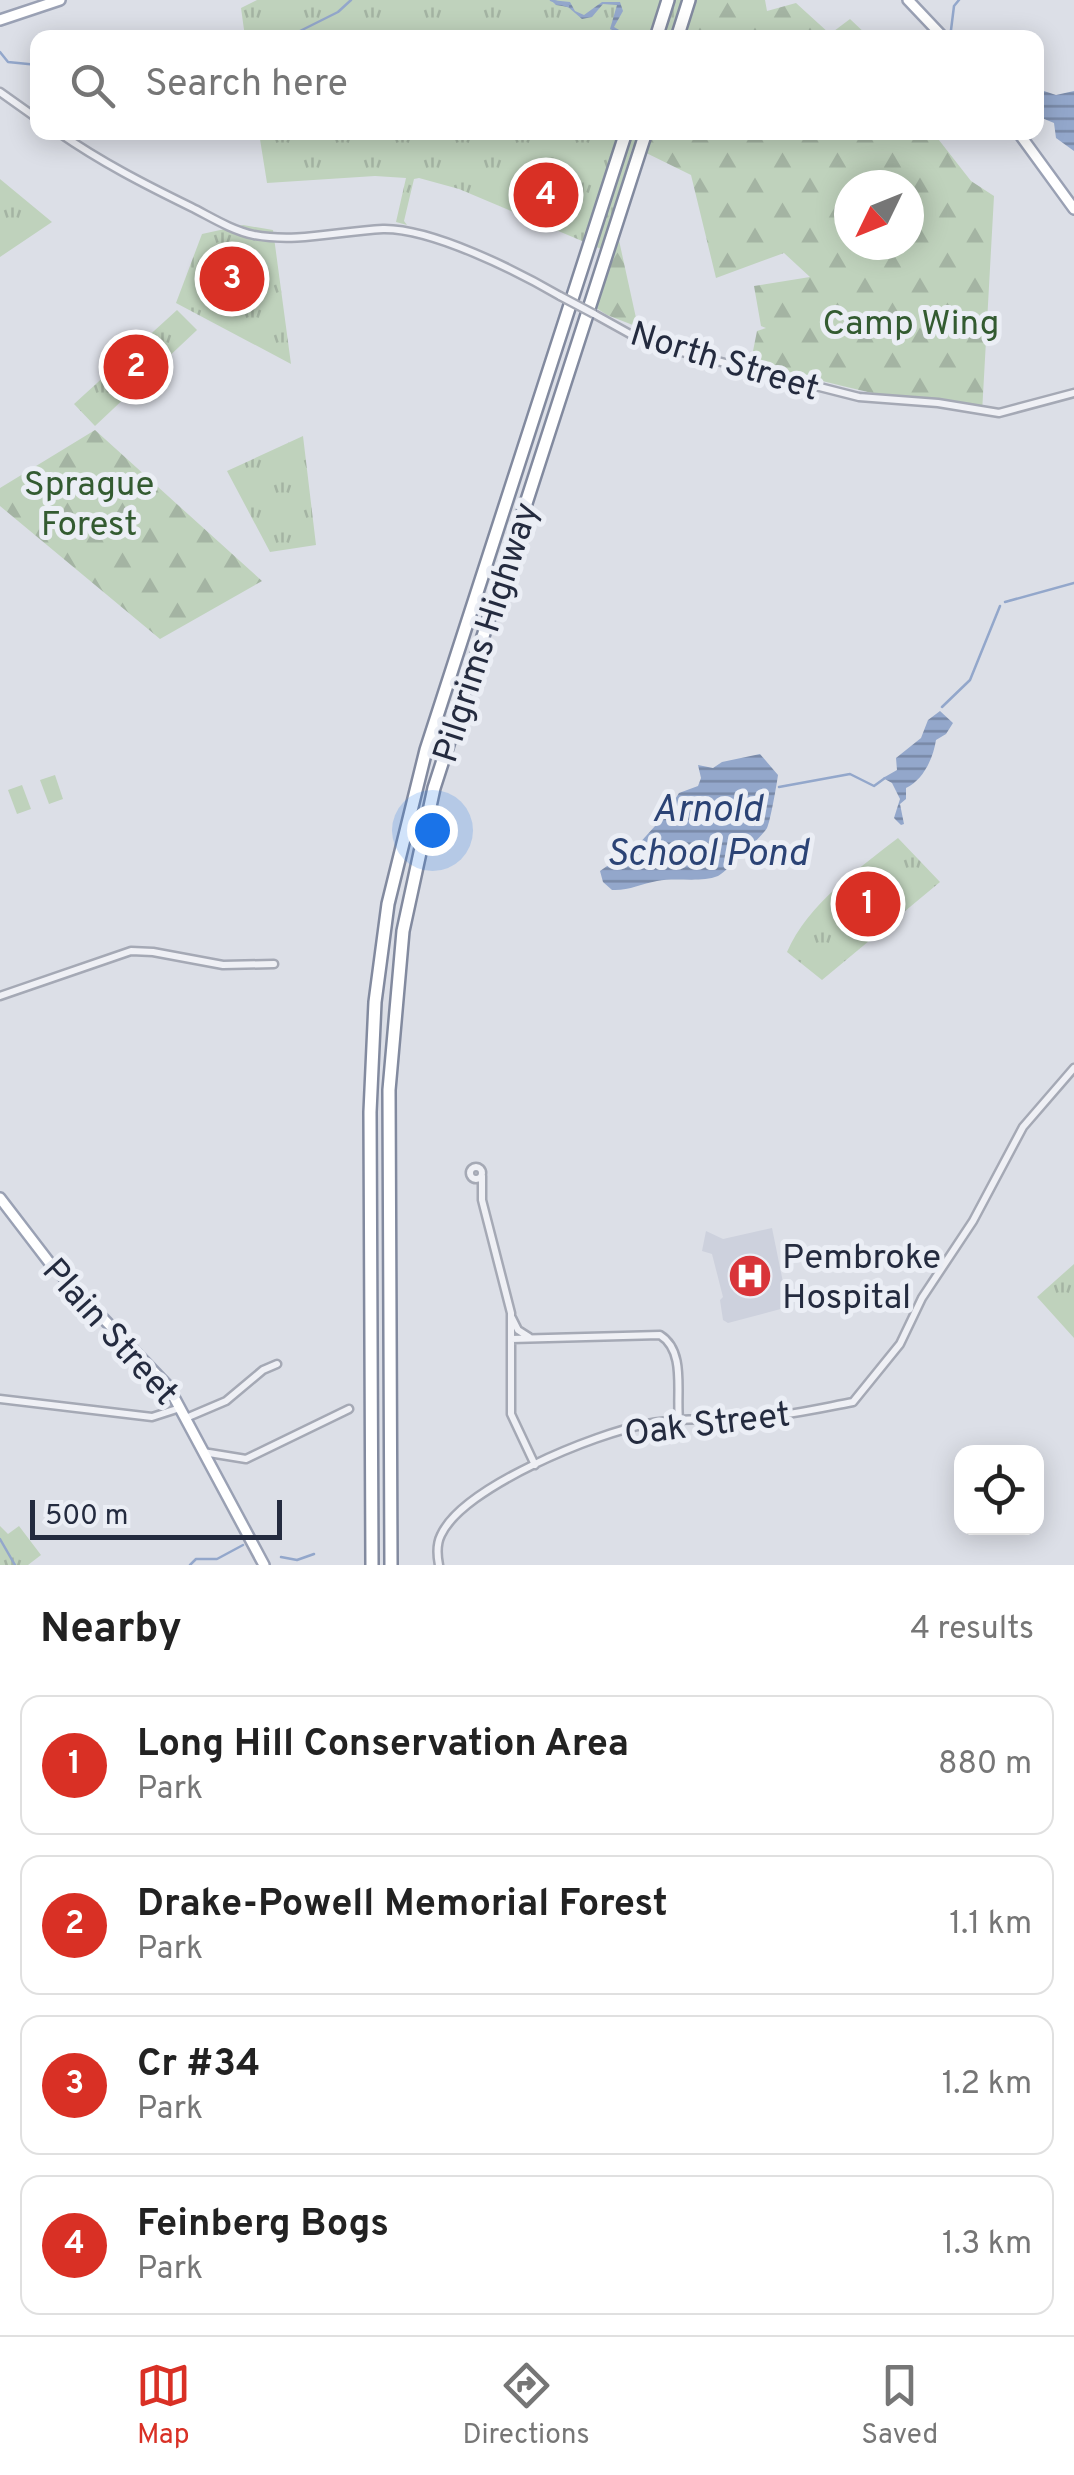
<!DOCTYPE html>
<html lang="en">
<head>
<meta charset="utf-8">
<style>
  body { margin:0; font-family:Overpass,sans-serif; background:#f6f6f6; color:#222 }
  .controls { position:absolute; right:30px; bottom:30px; display:grid; overflow:hidden; border-radius:20px; box-shadow:0 5px 25px #0003 }
  .controls button { width:90px; height:90px; display:grid; place-items:center; padding:0; border:0; border-bottom:2px solid #e0e0e0; background:#fff; color:#222; font:50px sans-serif }
  .compass { position:absolute; left:834px; top:170px; width:90px; height:90px; border-radius:50%; background:#fff; box-shadow:0 5px 25px #0003; rotate:227deg }
  .scale { position:absolute; left:30px; bottom:25px; width:252px; box-sizing:border-box; padding-left:10px; border:5px solid #242b3f; border-top:0; font-size:28px; line-height:35px; white-space:nowrap; color:#242b3f; -webkit-text-stroke:8px #ebeef5; paint-order:stroke }
  .you { position:absolute; left:432px; top:830px; width:35px; height:35px; margin:-25px; border:8px solid #fff; border-radius:50%; background:#1a73e8; box-shadow:0 0 0 15px #1a73e833 }
  .badge { display:grid; place-items:center; width:65px; height:65px; border-radius:50%; background:#d93025; color:#fff; font-size:32px; font-weight:700 }
  .pin { position:absolute; translate:-50% -50%; border:5px solid #fff; box-shadow:0 2px 10px #0006 }
  .list { margin:0; padding:0; list-style:none }
  h2 { display:flex; justify-content:space-between; align-items:center; height:130px; margin:0; padding:0 40px; font-size:42px }
  h2 small { font-size:32px; font-weight:400; color:#767676 }
  .list li { display:grid; grid-template-columns:65px 1fr auto; gap:30px; align-items:center; box-sizing:border-box; height:140px; margin:0 20px 20px; padding:0 20px; border:2px solid #e0e0e0; border-radius:20px }
  .list b { display:block; font-size:38px; white-space:nowrap }
  .list p { margin:0; font-size:32px; white-space:nowrap; color:#767676 }
  .list em { font-size:32px; font-style:normal; color:#767676 }
  .icon { flex:none; width:55px; height:55px; fill:none; stroke:currentColor; stroke-width:2; stroke-linecap:round; stroke-linejoin:round }
  .map { position:relative; flex:none; width:1074px; height:1565px; overflow:hidden }
  .search { position:absolute; background:#fff; box-shadow:0 5px 25px #0003; left:30px; right:30px; top:30px; height:110px; display:flex; align-items:center; gap:25px; box-sizing:border-box; padding:0 35px; border-radius:20px; color:#767676; font-size:38px }
  .sheet { height:770px; background:#fff }
  nav { display:flex; justify-content:space-around; align-items:center; box-sizing:border-box; height:140px; border-top:2px solid #e0e0e0; background:#fff; font-size:28px; color:#767676 }
  nav a { display:grid; justify-items:center; gap:5px }
  nav .on { color:#d93025 }
  .map>svg:first-child { display:block }
  .built { fill:#cdd1dd }
  .grass { fill:#bfd2bc }
  .forest { fill:url(#forest-firs); fill-rule:evenodd }
  .park { fill:url(#park-tufts) }
  .water { fill:url(#water-rules) }
  .lines { fill:none; stroke-linecap:round; stroke-linejoin:round }
  .stream { stroke:#93a7cb; stroke-width:2.5 }
  .minor-casing { stroke:#a5a9b5; stroke-width:11 }
  .major-casing { stroke:#9aa1b4; stroke-width:14 }
  .highway-casing { stroke:#828a9f; stroke-width:16 }
  .minor { stroke:#eff0f5; stroke-width:6 }
  .major { stroke:#fff; stroke-width:9 }
  .highway { stroke:#fff; stroke-width:11 }
  .minor-bridge-casing { stroke:#a5a9b5; stroke-width:11; stroke-linecap:butt }
  .minor-bridge { stroke:#eff0f5; stroke-width:6 }
  .labels { text-anchor:middle; stroke-width:10; stroke-linejoin:round; paint-order:stroke }
  .park-label { font-size:35px; fill:#335b31; stroke:#ebeef5 }
  .street-label { font-size:35px; fill:#242b3f; stroke:#ebeef5 }
  .poi-label { font-size:35px; fill:#242b3f; stroke:#ebeef5; text-anchor:start }
  .water-label { font-size:38px; font-style:italic; fill:#2b4375; stroke:#ebeef5 }
</style>
</head>
<body>
<div class="map">
<svg width="1074" height="1565" viewBox="0 0 1074 1565">
  <defs>
    <pattern id="forest-firs" width="22" height="20" patternUnits="userSpaceOnUse" patternTransform="scale(2.5)"><rect width="22" height="20" fill="#bfd2bc"/><path d="M5 1l3.5 6h-7zM16 11l3.5 6h-7z" fill="#a4b4a3"/></pattern>
    <pattern id="park-tufts" width="24" height="20" patternUnits="userSpaceOnUse" patternTransform="scale(2.5)"><rect width="24" height="20" fill="#bfd2bc"/><path d="M3 7l-1-3M5 7V3M7 7l1-3M15 17l-1-3M17 17v-4M19 17l1-3" fill="none" stroke="#a4b4a3"/></pattern>
    <pattern id="water-rules" width="6" height="5" patternUnits="userSpaceOnUse" patternTransform="scale(2.5)"><rect width="6" height="5" fill="#93a7cb"/><path d="M0 2.5h6" fill="none" stroke="#7888a6"/></pattern>
  </defs>
  <rect width="100%" height="100%" fill="#dcdfe7"/>
  <path class="built" d="M772,1228l16,79 -60,16 -5,-3 -3,-20 3,-3 -11,-43 -10,-3 4,-20 17,8z"/>
  <path class="grass" d="M55,775l8,24 -14,5 -9,-24z
    M22,785l9,24 -14,5 -9,-24z"/>
  <path class="forest" d="M687,0h78l2,11 29,-8 34,31 20,-15 19,18 -185,1z
    M637,132l300,1 -2,2 36,46 23,15 -12,217c-78,-11 -156,-29 -231,-52l6,-30 9,-3 -5,-2 -7,-40 56,-9 -26,-24 -68,25 -25,-103 -59,-29zM849,185h60v60h-60z
    M613,213l25,114 -31,-12 -23,-15z
    M95,430l167,151 -102,58 -160,-133v-18z"/>
  <path class="park" d="M257,0h430l-3,38 -439,-1 -4,-29z
    M259,133h378l-36,116 -142,-60 -40,-11 -5,1 -10,42 3,4 -11,-3 10,-44 -31,-2 -108,7z
    M0,179l52,43 -52,35z
    M243,225l30,5 18,134 -115,-61 26,-69z
    M177,310l20,20 -102,96 -21,-22z
    M303,436l13,109 -46,7 -43,-81z
    M898,838l42,44 -118,98 -35,-28c21,-48 71,-83 111,-114z
    M1074,1264v74l-37,-41z
    M0,1526l8,8 11,-8 22,29 -13,10h-28z"/>
  <path class="water" d="M551,0l19,2 5,9 9,4 18,-13h18l3,9 -9,16 12,7 2,3 -18,-8 7,-24 -14,-1 -11,13 -10,2 -14,-12 -12,-2z
    M1044,91l12,4 18,-4v60l-18,-13 -2,-15 -17,-7v-24z
    M940,711l13,12 -7,11 -10,6c-3,19 -13,40 -30,48v11l-6,5 4,20 -3,1 -7,-7 6,-19 -8,-16 -9,-5 14,-8 -1,-12 25,-20 7,-18z
    M760,754l18,21c-1,8 -8,48 -11,53 -3,6 -43,46 -49,48 -18,7 -42,1 -61,5 -16,3 -29,10 -45,9l-9,-8 -3,-11 17,-12 10,-2 38,-42 14,-22 19,-7 3,-8 -3,-13 15,3 9,-6z"/>
  <g class="lines">
    <path class="stream" d="M551,0l17,6
      M286,38l52,-26 13,-12
      M950,38l4,-32 5,-6
      M0,52l8,10 30,3
      M1005,602l69,-19
      M942,707l28,-27 30,-74
      M779,787l71,-13 24,12 11,-8
      M0,1539l15,26
      M281,1557l16,3 17,-6
      M190,1565l6,-6h21l26,-14"/>
    <g class="minor-casing">
      <path id="minor" d="M0,92l38,27
        M58,132c43,30 86,52 133,75 20,10 40,23 63,28 44,8 85,-4 129,-6 49,-1 134,42 177,67
        M594,314l36,20 36,14 193,49 79,6 61,10 75,-20
        M0,996l131,-45 22,1 70,13 51,-1
        M470 1173a6 6 0 1 1 12 0a6 6 0 1 1-12 0Z
        M482,1176v24l29,113v101l24,51
        M512,1318l6,12 11,7
        M511,1339l149,-4c26,16 16,57 19,84
        M0,1399l152,18 28,-9
        M186,1418l40,-17 37,-31 14,-6
        M203,1452l43,7 103,-50
        M439,1565c-2,-10 -3,-20 2,-30 22,-48 155,-102 206,-111 36,-7 71,-4 107,-6 33,-2 67,-10 99,-16l47,-58 22,-46 51,-77 50,-94 51,-59"/>
    </g>
    <g class="major-casing">
      <path id="major" d="M908,0l36,38
        M0,20l60,-20
        M1018,132l56,77
        M0,1198l49,64 119,124 96,179"/>
    </g>
    <g class="highway-casing">
      <path id="highway" d="M656,38l12,-38
        M677,38l12,-38
        M372,1565l-2,-453 5,-110 13,-98 38,-154 200,-618
        M391,1565l-2,-475 14,-159 31,-143 212,-656"/>
    </g>
    <use href="#minor" class="minor"/>
    <use href="#major" class="major"/>
    <use href="#highway" class="highway"/>
    <g class="minor-bridge-casing">
      <path id="minor-bridge" d="M560,296l34,18"/>
    </g>
    <use href="#minor-bridge" class="minor-bridge"/>
  </g>
  <defs>
    <g id="hospital-disc" transform="scale(2.25)"><circle r="9.5" fill="#d93439" stroke="#ebeef5"/><path d="M-5-5h3v3.5h4V-5h3V5h-3V1.5h-4V5h-3Z" fill="#fff"/></g>
  </defs>
  <g fill-rule="evenodd">
    <use href="#hospital-disc" x="750" y="1276"/>
  </g>
  <g class="labels">
    <g class="park-label">
      <text x="911" y="334">Camp Wing</text>
      <text x="89" y="495">Sprague<tspan x="89" dy="40">Forest</tspan></text>
    </g>
    <g class="street-label">
      <text transform="translate(725 360) rotate(17)" y="12">North Street</text>
      <text transform="translate(485 632) rotate(-72)" y="12">Pilgrims Highway</text>
      <text transform="translate(111 1331) rotate(48)" y="12">Plain Street</text>
      <text transform="translate(707 1423) rotate(-7)" y="12">Oak Street</text>
    </g>
    <g class="poi-label">
      <text x="782" y="1268">Pembroke<tspan x="782" dy="40">Hospital</tspan></text>
    </g>
    <g class="water-label">
      <text x="707" y="821">Arnold<tspan x="707" dy="44">School Pond</tspan></text>
    </g>
  </g>
</svg>
<div class="controls">
<button><svg class="icon" aria-label="locate" viewBox="0 0 24 24"><circle cx="12" cy="12" r="6"/><path d="M12 2v4M12 18v4M2 12h4M18 12h4"/></svg></button>
</div>
<svg class="compass" viewBox="-18 -18 36 36"><path d="M0-13l5 13h-10z" fill="#e53935"/><path d="M0 13l5-13h-10z" fill="#767676"/></svg>
<div class="scale">500 m</div>
<div class="you"></div>
<div class="pin badge" style="left:868px;top:904px">1</div>
<div class="pin badge" style="left:136px;top:367px">2</div>
<div class="pin badge" style="left:232px;top:279px">3</div>
<div class="pin badge" style="left:546px;top:195px">4</div>
<div class="search"><svg class="icon" aria-label="search" viewBox="0 0 24 24"><circle cx="10" cy="10" r="6"/><path d="M15 15l6 6"/></svg>Search here</div>
</div>
<section class="sheet">
<h2>Nearby<small>4 results</small></h2>
<ul class="list">
<li><span class="badge">1</span><div><b>Long Hill Conservation Area</b><p>Park</p></div><em>880 m</em></li>
<li><span class="badge">2</span><div><b>Drake-Powell Memorial Forest</b><p>Park</p></div><em>1.1 km</em></li>
<li><span class="badge">3</span><div><b>Cr #34</b><p>Park</p></div><em>1.2 km</em></li>
<li><span class="badge">4</span><div><b>Feinberg Bogs</b><p>Park</p></div><em>1.3 km</em></li>
</ul>
</section>
<nav>
<a class="on"><svg class="icon" aria-label="map" viewBox="0 0 24 24"><path d="M3 6l6-2 6 2 6-2v14l-6 2-6-2-6 2zM9 4v14M15 6v14"/></svg>Map</a>
<a><svg class="icon" aria-label="directions" viewBox="0 0 24 24"><path d="M12 3l9 9-9 9-9-9zM9 14v-3h6M13 9l2 2-2 2"/></svg>Directions</a>
<a><svg class="icon" aria-label="saved" viewBox="0 0 24 24"><path d="M7 4h10v16l-5-4-5 4z"/></svg>Saved</a>
</nav>
</body>
</html>
